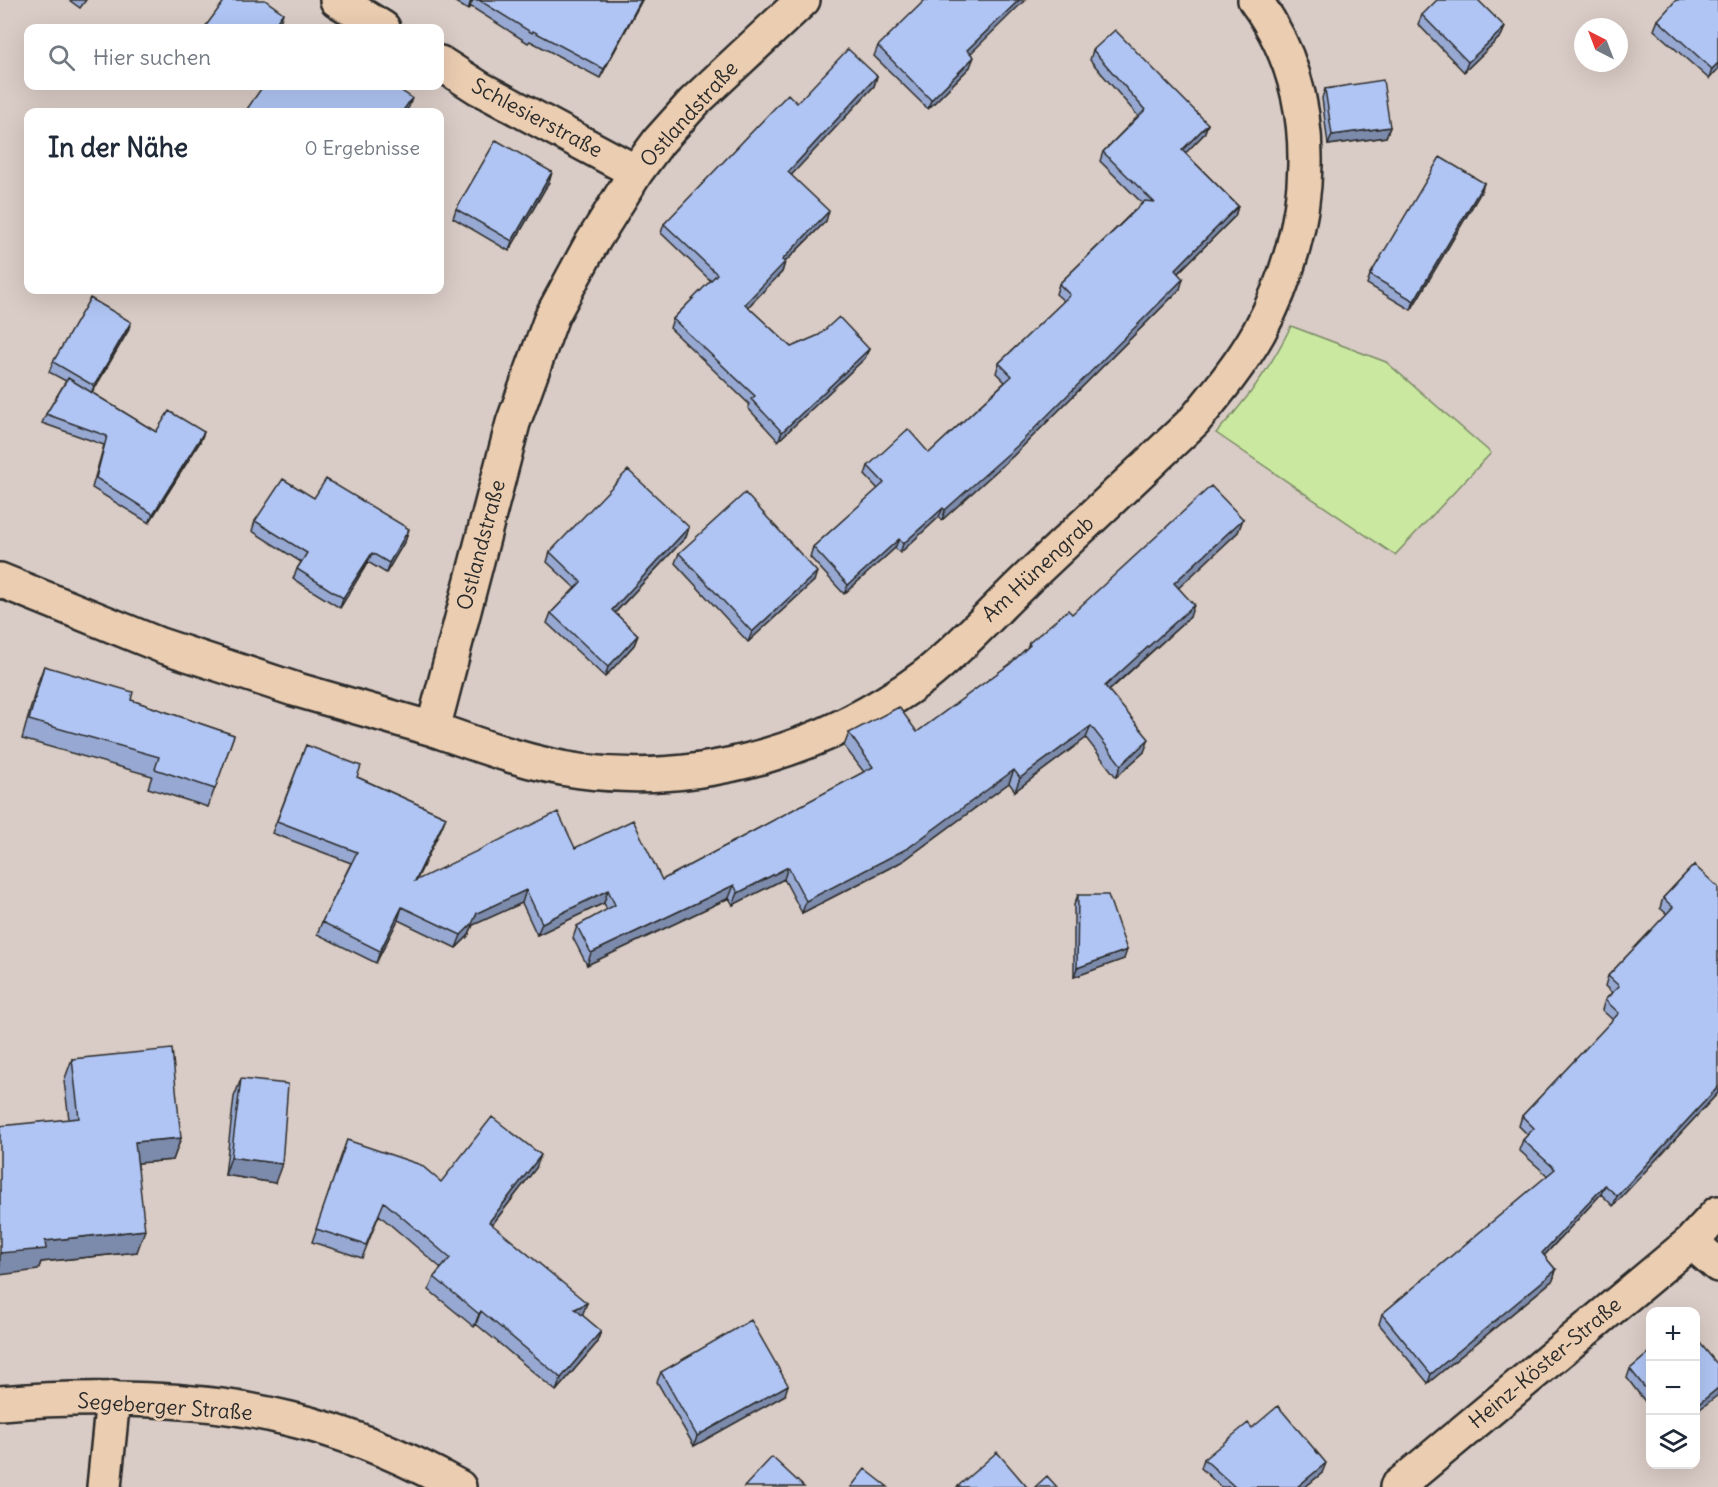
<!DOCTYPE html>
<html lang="de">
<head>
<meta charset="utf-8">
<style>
  body { margin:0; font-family:Delius,sans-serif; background:#f2f2f3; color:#1f2937 }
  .controls { position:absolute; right:18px; bottom:18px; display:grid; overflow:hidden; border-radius:12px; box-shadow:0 6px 24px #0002 }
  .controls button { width:54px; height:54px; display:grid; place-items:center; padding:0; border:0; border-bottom:2px solid #e0e1e3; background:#fff; color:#1f2937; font:30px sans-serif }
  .compass { position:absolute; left:1574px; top:18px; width:54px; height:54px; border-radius:50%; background:#fff; box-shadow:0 6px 24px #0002; rotate:318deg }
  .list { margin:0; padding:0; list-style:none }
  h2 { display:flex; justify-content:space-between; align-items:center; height:78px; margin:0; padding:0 24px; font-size:26px }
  h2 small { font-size:20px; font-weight:400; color:#747a83 }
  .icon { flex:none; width:33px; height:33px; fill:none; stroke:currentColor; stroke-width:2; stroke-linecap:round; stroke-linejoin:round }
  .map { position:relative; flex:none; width:1718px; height:1487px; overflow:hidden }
  .search { position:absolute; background:#fff; box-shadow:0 6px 24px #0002; left:24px; top:24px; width:420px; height:66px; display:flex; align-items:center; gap:15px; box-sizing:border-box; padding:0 21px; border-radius:12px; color:#747a83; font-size:22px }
  .panel { position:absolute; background:#fff; box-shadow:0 6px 24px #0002; left:24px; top:108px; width:420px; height:186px; border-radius:12px }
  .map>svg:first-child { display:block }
  .green { fill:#cae8a0; stroke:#7a8a66; stroke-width:1.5 }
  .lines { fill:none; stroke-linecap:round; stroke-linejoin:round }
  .minor-casing { stroke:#2b2b2b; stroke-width:38 }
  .secondary-casing { stroke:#2b2b2b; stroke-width:38 }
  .minor { stroke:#ebcdb1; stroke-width:33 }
  .secondary { stroke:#ebcdb1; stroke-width:33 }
  .wall { fill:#97a9d2; stroke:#2b2b2b; stroke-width:1.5 }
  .shaded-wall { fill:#7b8aab; stroke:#2b2b2b; stroke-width:1.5 }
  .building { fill:#b0c5f4; stroke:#2b2b2b; stroke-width:1.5 }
  .labels { text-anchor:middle; stroke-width:5; stroke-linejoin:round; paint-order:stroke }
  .street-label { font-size:21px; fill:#2b2b2b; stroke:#ebcdb1 }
</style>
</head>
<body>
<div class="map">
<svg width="1718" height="1487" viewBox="0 0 1718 1487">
  <rect width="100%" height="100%" fill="#d9cbc5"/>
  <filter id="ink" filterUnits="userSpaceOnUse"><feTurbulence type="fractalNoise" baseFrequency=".0167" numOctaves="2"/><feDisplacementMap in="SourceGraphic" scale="12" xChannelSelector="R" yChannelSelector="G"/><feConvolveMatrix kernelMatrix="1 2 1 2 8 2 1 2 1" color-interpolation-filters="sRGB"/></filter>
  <g filter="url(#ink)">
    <path class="green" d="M1291,326l95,36 105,91 -96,102 -179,-122c32,-33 55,-66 75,-107z"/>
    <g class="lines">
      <g class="minor-casing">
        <path id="minor" d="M337,0l46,28
          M440,63l39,25 157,84
          M0,580l160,65 134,44 139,40 80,-306 39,-107 38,-70 46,-74 23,-31 35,-39 109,-102
          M433,729c48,17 96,35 147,42 123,16 247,-22 345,-95 35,-27 72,-69 105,-100 54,-51 109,-103 164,-155 23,-28 47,-57 65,-89 56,-102 68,-234 -4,-332
          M1691,1242l27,23
          M104,1487l9,-89
          M1397,1487l294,-245 27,-29"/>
      </g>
      <g class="secondary-casing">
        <path id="secondary" d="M0,1403c88,-8 205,-6 290,16 59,14 117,39 169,68"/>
      </g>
      <use href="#minor" class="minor"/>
      <use href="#secondary" class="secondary"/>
    </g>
    <path class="wall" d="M69,0h17l-6,8z
      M452,0h190l-42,78 -70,-37 -2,2 -58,-37 -2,4z
      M1422,15l83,12 -4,9 -37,36 -46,-48z
      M1658,20l60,49 -9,10 -55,-49z
      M878,46l92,8v13l-42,42 -54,-53z
      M1093,50l115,74 -4,10 -19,19 53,53 -3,10 -57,57 2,16 -167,167 -71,64 -3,-3 -39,36 -5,-5 -51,46 -34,-37 3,-10 65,-58 -13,-14 3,-9 61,-13 76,-71 -9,-9 3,-10 65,-62 -8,-7 3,-10 83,-81 -42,-42 3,-9 35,-36 -48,-56z
      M877,76l-3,10 -83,89 35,46 -41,41 -3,10 -34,35 43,40 78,2 -4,9 -87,83 -30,-33 1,-4 -79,-76 3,-9 38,-38 -50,-48 3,-9 133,-121z
      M1325,89l65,38 -4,10 -58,8 -6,-47z
      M552,172l-3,10 -40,69 -56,-33 3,-9z
      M1484,183l-3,9 -70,118 -44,-26 3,-9z
      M128,331l-36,62 64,39h48l-4,10 -51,81 -57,-35 12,-43 -62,-22 4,-9 20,-33 -17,-9 4,-10z
      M314,498l92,41 -20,34 -18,-11 -28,46 -47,-29 4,-10 4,-7 -49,-31 3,-10z
      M1243,519l-5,13 -60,56 12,29 -81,74 35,61 -28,25 -30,-39 -71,53 -6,-8 -106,78 -101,52 -18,-34 -51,26 -4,-7 -142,67 -14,-27 4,-12 30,-16 -3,-7 -67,32 -15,-32 -49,22 -5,11 -12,12 -58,-28 -22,43 -59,-29 5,-12 29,-59 -79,-30 34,-88 51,32 89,40 -5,12 -25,51 159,-32 87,32 202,-108 -20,-26 5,-13 68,-1 93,-68 17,-16 2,-5 43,-29z
      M689,527l-3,10 -71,76 23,22 -4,10 -29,32 -58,-54 4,-10 24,-25 -28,-26 3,-10z
      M679,553l135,28 -66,61 -73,-79z
      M44,666l87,34 103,35 -26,72 -60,-19 4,-12 -130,-37 15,-54z
      M1694,865l24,228 -105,113 -12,-12 -57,62 12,14 -3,10 -125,103 -49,-59 3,-10 166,-138 -29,-26 4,-10 5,-5 -9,-9 3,-10 91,-96 -11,-10 3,-10 7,-7 -7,-7 3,-10 59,-62 -7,-6 3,-10z
      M1078,895l46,64 -50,18v-72z
      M72,1059l109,79 -8,22 -35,3 -1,89 -96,10 -3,8 31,-151 -5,-38z
      M241,1079l34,104 -50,-8 9,-78z
      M347,1140l94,42 95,-14 -44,57 90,90 19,16 -5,13 -40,47 -80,-67 -2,3 -45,-37 5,-13 7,-9 -62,-53 -17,43 -50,-16z
      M1650,1352v56l-23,-30 3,-9z
      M661,1372l124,23 -91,51 -37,-64z
      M1252,1428l70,45 -17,14h-84l-20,-19 3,-9z"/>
    <path class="shaded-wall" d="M471,0h2l-5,10z
      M641,0h1l-42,78 4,-9z
      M1019,0h6l-61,60 3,-10z
      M283,13l-3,10 -5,5v-4z
      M1505,27l-4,9 -37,36 4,-10z
      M974,57l-4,10 -42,42 3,-9z
      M1718,63v6l-9,10 3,-10z
      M877,76l-3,10 -89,96 3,-10z
      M412,98l-3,9 -4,5h-3z
      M1208,124l-4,10 -25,26 3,-10z
      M1390,127l-4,10 -58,8 4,-10z
      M552,172l-3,10 -40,69 3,-10z
      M1484,183l-3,9 -70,118 3,-9z
      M1238,206l-3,10 -64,64 4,-10z
      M829,211l-3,10 -41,41 -3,10 -40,41 3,-9 37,-44z
      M1183,279l-3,10 -167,167 -71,64 3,-10z
      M131,322l-3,9 -38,65 4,-10z
      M869,349l-4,9 -87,83 4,-9z
      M204,432l-4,10 -51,81 4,-9z
      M943,508l-4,9 -39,36 3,-9z
      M1243,519l-5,13 -68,64 4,-13z
      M689,527l-3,10 -78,83 4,-10z
      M409,529l-3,10 -20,34 3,-10z
      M899,539l-4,9 -51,46 4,-9z
      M372,553l-4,9 -28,46 3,-10z
      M817,572l-3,9 -66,61 4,-10z
      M1194,605l-4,12 -90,81 5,-12z
      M638,635l-4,10 -29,32 3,-10z
      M1091,726l-5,12 -71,53 5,-13z
      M1149,739l-5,13 -28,25 5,-12z
      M1014,770l-5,13 -106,78 -101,52 4,-12z
      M446,817l-5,12 -31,65 5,-13z
      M788,867l-4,12 -51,26 5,-12z
      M734,885l-5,13 -142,67 4,-12z
      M526,890l-4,13 -49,22 -5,11 -12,12 5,-13 16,-22z
      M608,890l-4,13 -67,32 5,-12z
      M402,907l-4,13 -22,43 4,-12z
      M1127,950l-3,9 -50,18 3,-9z
      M1718,1087v6l-105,113 4,-10z
      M181,1138l-8,22 -46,4 8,-22z
      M541,1155l-5,13 -52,67 5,-13z
      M231,1157l51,7 -7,19 -50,-8z
      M1605,1185l-4,9 -63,68 4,-9z
      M145,1230l-8,22 -96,10 -3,8 -38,5v-22l45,-12z
      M1556,1270l-3,10 -125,103 3,-9z
      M587,1303l-5,13 -7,-7z
      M481,1311l-5,13 -2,3 5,-13z
      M601,1331l-5,13 -40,47 5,-13z
      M788,1385l-3,10 -91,51 3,-10z
      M1718,1388v7l-23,18v-6z
      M1326,1463l-4,10 -17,14h-8z"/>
    <path class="building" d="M225,0h40l18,13 -8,11 6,4h-74l-2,-1z
      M479,0h162l-37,69 -71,-38 -1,2z
      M925,0h94l-52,50 7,7 -43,43 -53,-54z
      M1437,0h41l27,27 -37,35 -46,-47z
      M1676,0h42v63l-6,6 -54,-49z
      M1115,30l93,94 -26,26 56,56 -63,64 8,9 -166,167 -72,64 -2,-2 -40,36 -4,-5 -51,46 -35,-38 71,-64 -16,-17 40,-37 21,24 83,-77 -13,-13 71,-68 -11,-11 86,-83 9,1 -51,-50 42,-42 -52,-60z
      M848,49l29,27 -89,96 41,39 -47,49 3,2 -40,42 46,43 28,-12 20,-18 30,32 -87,83 -31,-33 4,-3 -82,-77 44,-45 -53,-50 124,-130 9,9z
      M1383,80l7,47 -58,8 -7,-46z
      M263,86h131l18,12 -10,14h-157z
      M496,140l56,32 -40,69 -56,-32z
      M1440,157l44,26 -70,118 -44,-26z
      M90,298l41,24 -37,64 -41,-24z
      M68,378l88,54 13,-21 35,21 -51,82 -57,-36 11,-42 -61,-22z
      M628,470l61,57 -77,83 26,25 -30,32 -57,-54 30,-31 -31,-30z
      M283,479l31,19 12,-19 83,50 -20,34 -17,-10 -29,45 -46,-29 10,-16 -52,-32z
      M1211,486l32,33 -69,64 20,22 -89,81 44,53 -28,26 -30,-39 -71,52 -6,-8 -106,78 -102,53 -18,-34 -50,26 -4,-8 -143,68 -14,-27 38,-21 -7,-15 -66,33 -16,-33 -49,23 -5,11 -11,11 -59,-28 -22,44 -58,-29 35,-70 -80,-31 29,-76 55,21 -4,11 89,40 -31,64 143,-69 17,36 58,-28 29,60 211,-113 -24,-34 50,-26 18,25 93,-68 20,-19 -1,-2 39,-33 4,4z
      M745,493l72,79 -65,60 -73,-79z
      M44,666l89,26 -2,8 103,35 -19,54 -60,-20 4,-12 -130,-37z
      M1694,865l24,22v200l-101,109 -12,-11 -63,68 14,17 -125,104 -49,-60 173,-145 -32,-29 11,-12 -12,-12 97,-103 -14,-13 14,-14 -11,-10 65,-69 -10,-9z
      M1078,895h30l19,55 -50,18z
      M172,1049l9,89 -46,4 10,88 -100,11 1,8 -46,4v-127l79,-8 -7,-59z
      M241,1079l47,5 -6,80 -51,-7z
      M492,1117l49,38 -52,67 98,81 -12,6 26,22 -40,47 -80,-67 -2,3 -45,-37 16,-19 -66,-56 -18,43 -50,-16 31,-89 74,25 20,17z
      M751,1320l37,65 -91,51 -36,-64z
      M1695,1337l23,28v23l-23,19z
      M1650,1352v42l-20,-25z
      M1278,1406l48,57 -29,24h-62l-31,-28 44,-36 4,5z
      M997,1452l30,35h-70z
      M772,1457l32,30h-60z
      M865,1469l23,18h-37z
      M1047,1476l10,11h-22z"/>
  </g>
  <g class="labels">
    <g class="street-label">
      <text transform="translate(689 114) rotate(-48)" y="7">Ostlandstraße</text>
      <text transform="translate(537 118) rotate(28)" y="7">Schlesierstraße</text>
      <text transform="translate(481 545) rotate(-75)" y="7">Ostlandstraße</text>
      <text transform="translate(1038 569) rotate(-43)" y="7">Am Hünengrab</text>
      <text transform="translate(1545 1363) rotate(-40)" y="7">Heinz-Köster-Straße</text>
      <text transform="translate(165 1407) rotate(4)" y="7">Segeberger Straße</text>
    </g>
  </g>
</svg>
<div class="controls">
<button>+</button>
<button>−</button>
<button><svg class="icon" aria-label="layers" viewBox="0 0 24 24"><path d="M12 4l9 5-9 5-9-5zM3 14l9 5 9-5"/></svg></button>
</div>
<svg class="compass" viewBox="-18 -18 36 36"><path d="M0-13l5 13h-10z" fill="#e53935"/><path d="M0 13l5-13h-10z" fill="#747a83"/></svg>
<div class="search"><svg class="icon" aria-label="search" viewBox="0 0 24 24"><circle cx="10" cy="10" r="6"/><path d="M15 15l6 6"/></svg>Hier suchen</div>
<section class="panel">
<h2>In der Nähe<small>0 Ergebnisse</small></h2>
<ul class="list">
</ul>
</section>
</div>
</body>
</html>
